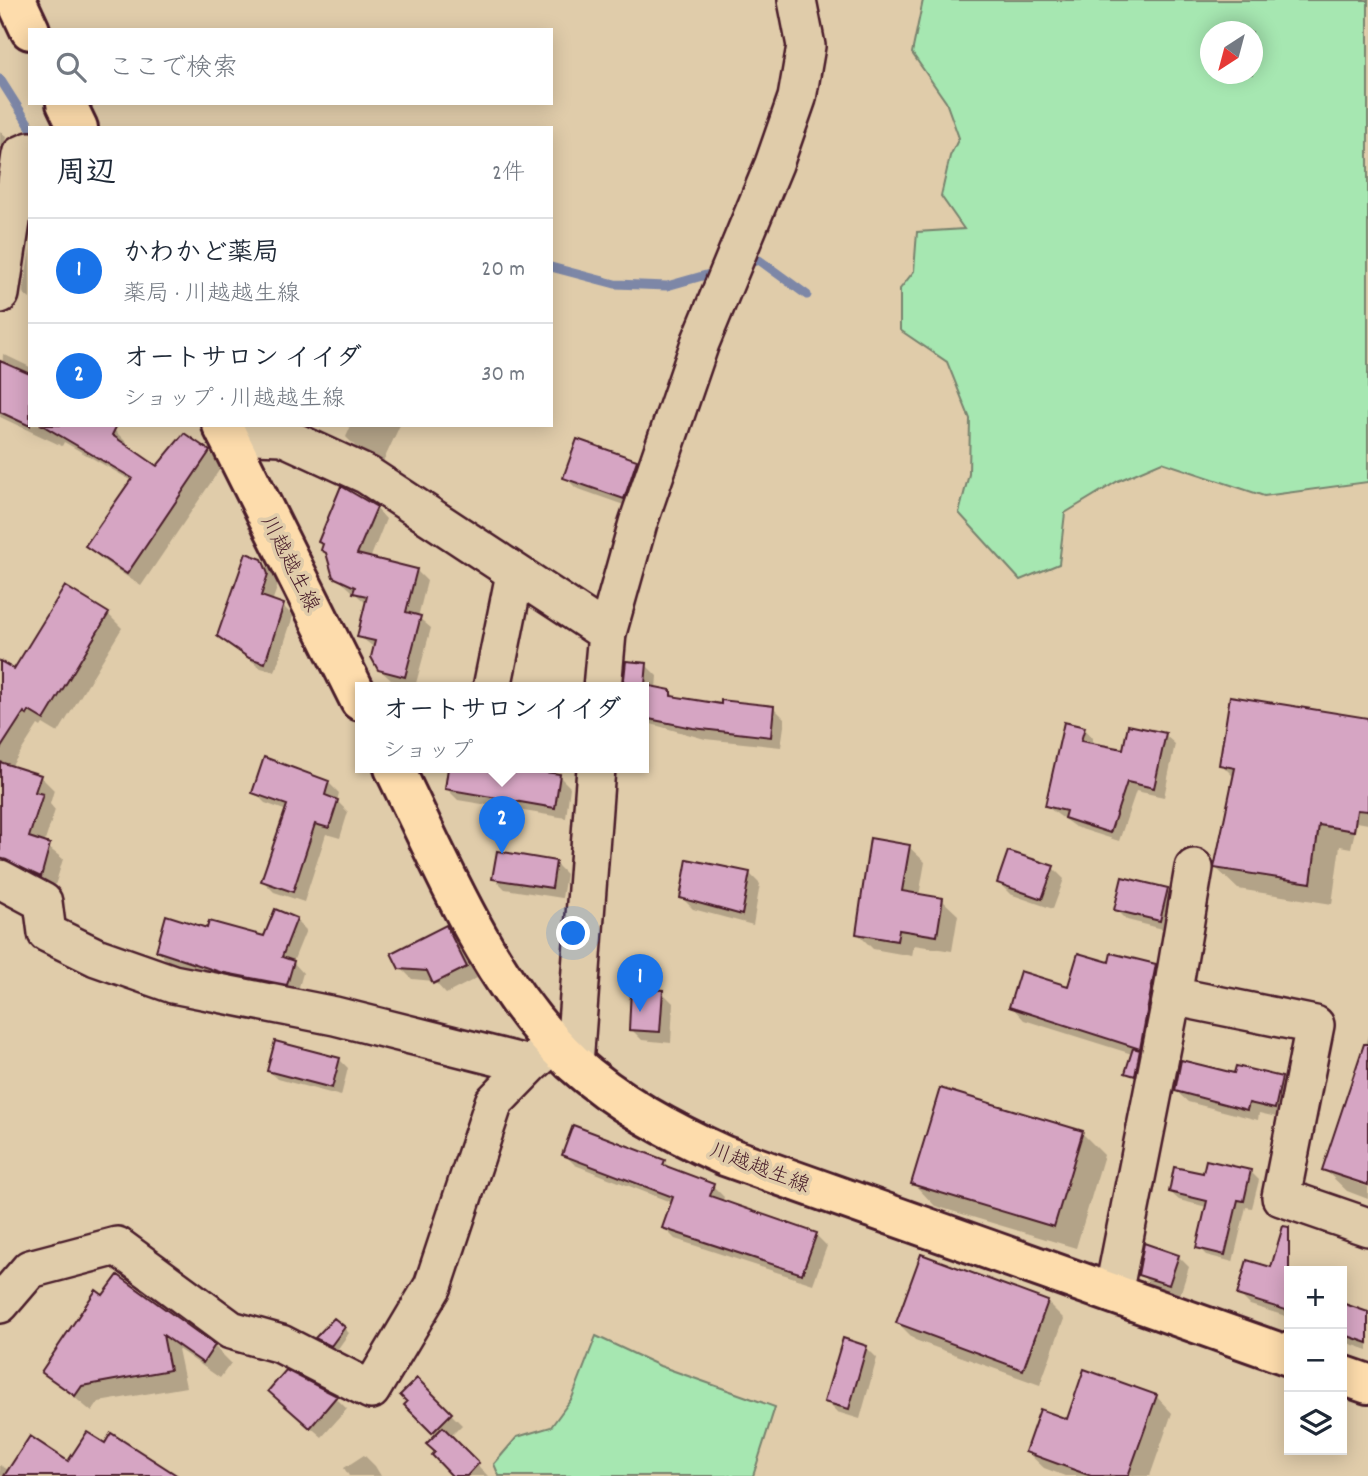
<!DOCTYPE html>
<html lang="ja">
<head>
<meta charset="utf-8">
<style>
  body { margin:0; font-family:Dekko,"Klee One",sans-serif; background:#f6f6f7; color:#1f2937 }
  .controls { position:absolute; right:21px; bottom:21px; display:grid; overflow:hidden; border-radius:0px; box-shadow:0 4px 18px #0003 }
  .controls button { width:63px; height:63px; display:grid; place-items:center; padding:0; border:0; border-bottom:2px solid #e0e1e3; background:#fff; color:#1f2937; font:35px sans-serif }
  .compass { position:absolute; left:1200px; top:21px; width:63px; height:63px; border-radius:50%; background:#fff; box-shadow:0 4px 18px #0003; rotate:216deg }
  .you { position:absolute; left:574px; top:934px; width:24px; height:24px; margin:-18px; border:5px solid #fff; border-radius:50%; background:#1a73e8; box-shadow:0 0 0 10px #1a73e833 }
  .badge { display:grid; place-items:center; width:46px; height:46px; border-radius:50%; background:#1a73e8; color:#fff; font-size:23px; font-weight:700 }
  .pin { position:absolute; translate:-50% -58px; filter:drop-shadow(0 2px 4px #0008) }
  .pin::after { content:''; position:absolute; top:37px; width:24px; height:21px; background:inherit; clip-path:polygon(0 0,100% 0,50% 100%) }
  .popup { position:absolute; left:355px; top:682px; width:294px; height:91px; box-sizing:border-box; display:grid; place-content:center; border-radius:0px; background:#fff; filter:drop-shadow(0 2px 5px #0005); font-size:23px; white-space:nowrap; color:#747a83 }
  .popup b { font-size:26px; color:#1f2937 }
  .popup::after { content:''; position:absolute; left:50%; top:100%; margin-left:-14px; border:14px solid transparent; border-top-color:#fff }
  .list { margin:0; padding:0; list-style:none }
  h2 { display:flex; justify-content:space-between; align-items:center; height:91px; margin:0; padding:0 28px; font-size:30px }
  h2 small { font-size:23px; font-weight:400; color:#747a83 }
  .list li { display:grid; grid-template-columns:46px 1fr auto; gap:21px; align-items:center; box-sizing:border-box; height:105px; padding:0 28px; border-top:2px solid #e0e1e3 }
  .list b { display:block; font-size:26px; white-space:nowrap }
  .list p { margin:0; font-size:23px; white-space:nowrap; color:#747a83 }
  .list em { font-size:23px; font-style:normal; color:#747a83 }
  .icon { flex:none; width:38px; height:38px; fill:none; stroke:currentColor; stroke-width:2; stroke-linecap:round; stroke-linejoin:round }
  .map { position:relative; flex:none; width:1368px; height:1476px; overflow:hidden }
  .search { position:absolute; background:#fff; box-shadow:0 4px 18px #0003; left:28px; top:28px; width:525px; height:77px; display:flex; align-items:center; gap:18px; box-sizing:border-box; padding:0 24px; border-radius:0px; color:#747a83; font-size:26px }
  .panel { position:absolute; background:#fff; box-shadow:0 4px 18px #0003; left:28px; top:126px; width:525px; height:301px; border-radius:0px }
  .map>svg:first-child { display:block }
  .green { fill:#a6e7b1; stroke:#78836e; stroke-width:2; fill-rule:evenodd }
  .shadow { fill:#0003 }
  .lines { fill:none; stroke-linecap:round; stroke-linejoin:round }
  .stream { stroke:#7d87a7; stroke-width:9 }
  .building { fill:#d6a5c3; stroke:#4a1f2b; stroke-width:2 }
  .minor-casing { stroke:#4a1f2b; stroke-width:42 }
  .major-casing { stroke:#4a1f2b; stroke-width:44 }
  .minor { stroke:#e0ccaa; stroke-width:37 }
  .major { stroke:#fddcac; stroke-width:38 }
  .labels { text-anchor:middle; stroke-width:7; stroke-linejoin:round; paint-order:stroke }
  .street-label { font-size:21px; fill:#4a1f2b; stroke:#e0ccaa }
</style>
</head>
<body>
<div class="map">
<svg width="1368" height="1476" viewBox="0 0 1368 1476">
  <rect width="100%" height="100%" fill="#e0ccaa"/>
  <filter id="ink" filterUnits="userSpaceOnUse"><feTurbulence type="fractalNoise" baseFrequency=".0143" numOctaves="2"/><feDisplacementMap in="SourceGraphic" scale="14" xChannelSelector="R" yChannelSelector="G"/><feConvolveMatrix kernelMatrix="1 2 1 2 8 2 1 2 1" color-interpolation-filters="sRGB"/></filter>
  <g filter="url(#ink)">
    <path class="green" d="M923,0h445v482l-104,14 -102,-34 -44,19 -53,32 -6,51 -39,16 -61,-67 10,-39 1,-55 -23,-57 -47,-32v-41l14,-18 3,-39 47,-3 -23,-33 9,-40 9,-18 -13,-36 -34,-49zM1210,32h42v42h-42z
      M596,1336l64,30 115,41 -22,69h-254l-5,-12 23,-27 34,-10 21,-29z"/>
    <path class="shadow" d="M0,131l6,6 -6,26z
      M30,249v50l-7,-6z
      M3,354l27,13v58h84v5l13,13 -2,3 32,22 52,-16 13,14 -81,120 -40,-27 -13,-14 44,-64 -68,-39 -2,4 -62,-29z
      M346,425h54l-17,37 -22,-10 -15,-15 4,-9z
      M578,441l58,21 11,11 -12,36 -59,-21 -11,-11z
      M376,508l10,11 -16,40 46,11 11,11 -9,36 13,11 -16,59 -24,-7 -12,-11 -4,-21 -16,-12 8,-32 -32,-28 -6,-20 -9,-14z
      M261,560l11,11 6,14 -6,17 11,4 10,10 -18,56 -14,-4 -42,-32z
      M108,614l14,14 -64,105 -15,-9 -2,3 -3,-2 -27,42 29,9 14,14 -4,14 5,6 -11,34 19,15 -9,30 -54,-18v-196l15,-3z
      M646,665l11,11 -1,13 14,2 7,8 46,7 51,2 11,11 -4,28 -76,-8 -61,-17z
      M1368,720v104l-11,-2 -6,26 -11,-2 -8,58 -94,-15 -22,-21 19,-90 -14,-14z
      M1084,728l9,10 -1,7 32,6 41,-16 10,9 -11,53 -28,-6 -17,50 -44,-14 -29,-21z
      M559,776l11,11 -4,31 -108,-18 -11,-11z
      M328,782l11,11 -2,8 11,11 -8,26 -14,-4 -22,68 -30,-10 -11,-11 24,-70 -22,-8 -11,-11z
      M909,847l16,15 -6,34 23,4 16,15 -6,36 -38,-6 -2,11 -39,-7 -15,-15z
      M555,863l11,11 -4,24 -57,-9 -11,-11z
      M1053,868l11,11 -11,30 -43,-15 -11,-11z
      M749,873l11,11 -7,41 -60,-16 -11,-11z
      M1167,890l11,11 -7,30 -44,-11 -11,-11z
      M276,911l20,9 10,10 -13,32 10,11 -6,21 -65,-13 -65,-20 -9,-10 51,-21 56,8z
      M445,927l11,11 21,40 -31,16 -12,-13 -22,-2 -11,-11z
      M1110,964l45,1 14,14 -30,101 -12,-8 5,-18 -108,-34 -13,-14 58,-17z
      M662,992l11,11 -2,40 -29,-3 -11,-11z
      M1368,1035v148l-20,-7v4l20,7v12l-21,-8 -23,-22z
      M339,1059l9,9 -7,28 -63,-17 -9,-8z
      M1235,1075l46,4 11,11 -7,29 -26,-6 -1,7 -70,-18 -12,-11z
      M1082,1133l22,22 -28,93 -141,-42 -22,-23z
      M564,1154l100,8 9,9 40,15 11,11 -2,5 94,33 11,11 -14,38 -138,-45 -11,-11 9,-25 -98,-38z
      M1251,1172l8,8 -7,28 -6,-1 -13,55 -27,-7 -8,-8 9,-40 -28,-7 -9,-8 35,-17z
      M1178,1256l11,11 -9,28 -29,-10 -11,-11z
      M1248,1262l41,12v43l-39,-12 -11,-11z
      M97,1293l117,53 17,17 -11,15 -42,-29 8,38 -87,15 -7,10 -49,-41z
      M1047,1302l17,17 -24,66 -125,-45 -17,-17z
      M1342,1305l24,8 2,-4v41l-26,-9z
      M344,1328l5,5 -12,17 -19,-12z
      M866,1347l11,11 -17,61 -23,-7 -11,-11z
      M287,1372l49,26 11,11 -25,28 -41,-35z
      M417,1380l45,45 -12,12 38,39h-33l-18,-24v-16l-30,-31z
      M1156,1396l16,17 -22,63h-85l-21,-8 -17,-16 41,-31z
      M105,1446l71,30h-176v-11l10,6 59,-8z
      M364,1455l11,11 6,10h-32l-5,-8z"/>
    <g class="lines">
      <path class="stream" d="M0,79l31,49
        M743,265l16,-5 48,35
        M551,267l64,17 52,2 53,-15"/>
    </g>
    <path class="building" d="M0,361l30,13v52l-30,-14z
      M42,425h75l-5,10 45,31 27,-33 26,18 -83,123 -42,-28 47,-68z
      M577,439l60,21 -13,39 -61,-21z
      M341,486l36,21 -20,47 60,15 -11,43 15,4 -16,61 -27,-7 -7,-13 4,-16 -18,-4 10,-41 -14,-3 2,-6 -22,-10 -7,-24 -5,-3 2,-6 -5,-2z
      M246,553l16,6 6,15 -7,22 23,8 -19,59 -16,-5 -32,-22z
      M65,586l44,27 -65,107 -15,-9 -2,4 -3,-3 -24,37v-88l14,8z
      M626,661l21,2 -2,22 26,5v6l50,8v-4l53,6 -3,31 -78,-9 -49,-10v-30h-21z
      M1230,696l138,22v93l-11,-1 -3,21 -35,-6 -8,58 -97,-15 21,-100 -16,-3z
      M1064,722l21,5 -4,14 42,8 5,-24 38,8 -12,55 -27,-6 -17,51 -46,-15 2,-7 -21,-5z
      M264,757l65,24 -4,14 13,5 -9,28 -14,-4 -22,68 -32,-11 26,-76 -35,-12z
      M0,762l41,13 -6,17 8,2 -14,43 21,7 -9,33 -41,-19z
      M448,768h66l46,6 -5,34 -110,-19z
      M870,838l40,7 -8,46 41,7 -6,38 -38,-6 -2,11 -41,-7z
      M497,851l59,10 -4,27 -60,-9z
      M1008,851l46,15 -12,33 -45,-16z
      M687,859l63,13 -8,43 -62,-17z
      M1122,877l46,11 -8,33 -46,-11z
      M275,909l22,9 -15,39 12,4 -7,24 -67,-13 -64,-21 10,-36 41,13 2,-7 55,15z
      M446,925l21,42 -34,17 -6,-13 -28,-2 -8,-16z
      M1078,953l31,9 2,-9 45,11 -16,85 -131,-42 11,-36 48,15z
      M631,988l32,2 -3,42 -31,-2z
      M275,1041l65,17 -8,30 -65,-17z
      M1364,1044h4v141l-46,-15z
      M1133,1048l7,2 -5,26 -10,-3z
      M1181,1060l53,13 2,-7 46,11 -7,32 -26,-6 -2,7 -72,-19z
      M940,1088l143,43 -29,96 -143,-43z
      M573,1125l92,35 -2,5 51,19 -4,12 107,37 -15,41 -140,-46 11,-31 -111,-42z
      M1206,1160l45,10 -7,31 -6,-1 -13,55 -29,-7 11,-47 -38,-9 5,-25 29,6z
      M1283,1226l6,1v84l-52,-16 10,-35 24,7z
      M1144,1243l35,12 -10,30 -31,-10z
      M921,1254l127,47 -25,69 -127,-47z
      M118,1275l97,70 -12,18 -40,-28 7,35 -88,16 -7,10 -34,-24 55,-82 7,5z
      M1342,1303l26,9v31l-26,-9z
      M334,1318l11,9 -14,19 -16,-8z
      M843,1338l24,8 -18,63 -25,-7z
      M1084,1369l73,26 -29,81h-37l-66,-24 15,-43 27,10z
      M286,1370l51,26 -27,32 -42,-37z
      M417,1378l35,35 -20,20 -28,-28 3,-3 -7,-7z
      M443,1427l36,36 -12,13h-15l-20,-21 3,-3 -9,-8z
      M87,1432l18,11 6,-10 67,43h-174l26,-40 38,25z"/>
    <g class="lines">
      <g class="minor-casing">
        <path id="minor" d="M0,294l21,-139 9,-4
          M226,434l56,2 85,39 240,158
          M492,688l23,-114
          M602,688l5,-55 31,-110 62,-180 74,-179 23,-66 9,-52 -9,-46
          M0,879l43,23 4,31 49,24 77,27 162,32 195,49 16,-14
          M1172,996l143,29 -34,172 87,30
          M574,1064l22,-296
          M1113,1294l59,-298 22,-128
          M0,1304l30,-35 87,-23 114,84 50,14 90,46 62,-104 61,-184 36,-37"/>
      </g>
      <g class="major-casing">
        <path id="major" d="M16,0l14,30
          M66,103l12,25
          M222,425l138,276
          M394,768c50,101 95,215 178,294 45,41 98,69 153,94l564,200
          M1342,1375l26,9"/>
      </g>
      <use href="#minor" class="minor"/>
      <use href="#major" class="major"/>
    </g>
  </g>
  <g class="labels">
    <g class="street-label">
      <text transform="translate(291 563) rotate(63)" y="7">川越越生線</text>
      <text transform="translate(760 1167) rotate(21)" y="7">川越越生線</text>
    </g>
  </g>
</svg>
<div class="controls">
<button>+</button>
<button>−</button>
<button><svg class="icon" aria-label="layers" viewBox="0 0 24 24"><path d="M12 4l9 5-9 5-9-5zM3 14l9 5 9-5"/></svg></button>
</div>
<svg class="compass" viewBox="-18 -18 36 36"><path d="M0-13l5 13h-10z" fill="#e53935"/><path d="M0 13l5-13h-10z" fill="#747a83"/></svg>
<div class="you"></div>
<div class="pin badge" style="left:640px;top:1012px">1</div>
<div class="pin badge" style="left:502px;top:854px">2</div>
<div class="popup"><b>オートサロン イイダ</b>ショップ</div>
<div class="search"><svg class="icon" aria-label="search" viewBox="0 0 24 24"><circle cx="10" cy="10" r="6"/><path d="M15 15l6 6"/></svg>ここで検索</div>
<section class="panel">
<h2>周辺<small>2件</small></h2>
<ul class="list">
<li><span class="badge">1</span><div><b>かわかど薬局</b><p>薬局 · 川越越生線</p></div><em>20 m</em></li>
<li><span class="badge">2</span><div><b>オートサロン イイダ</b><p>ショップ · 川越越生線</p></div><em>30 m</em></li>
</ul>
</section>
</div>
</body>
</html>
